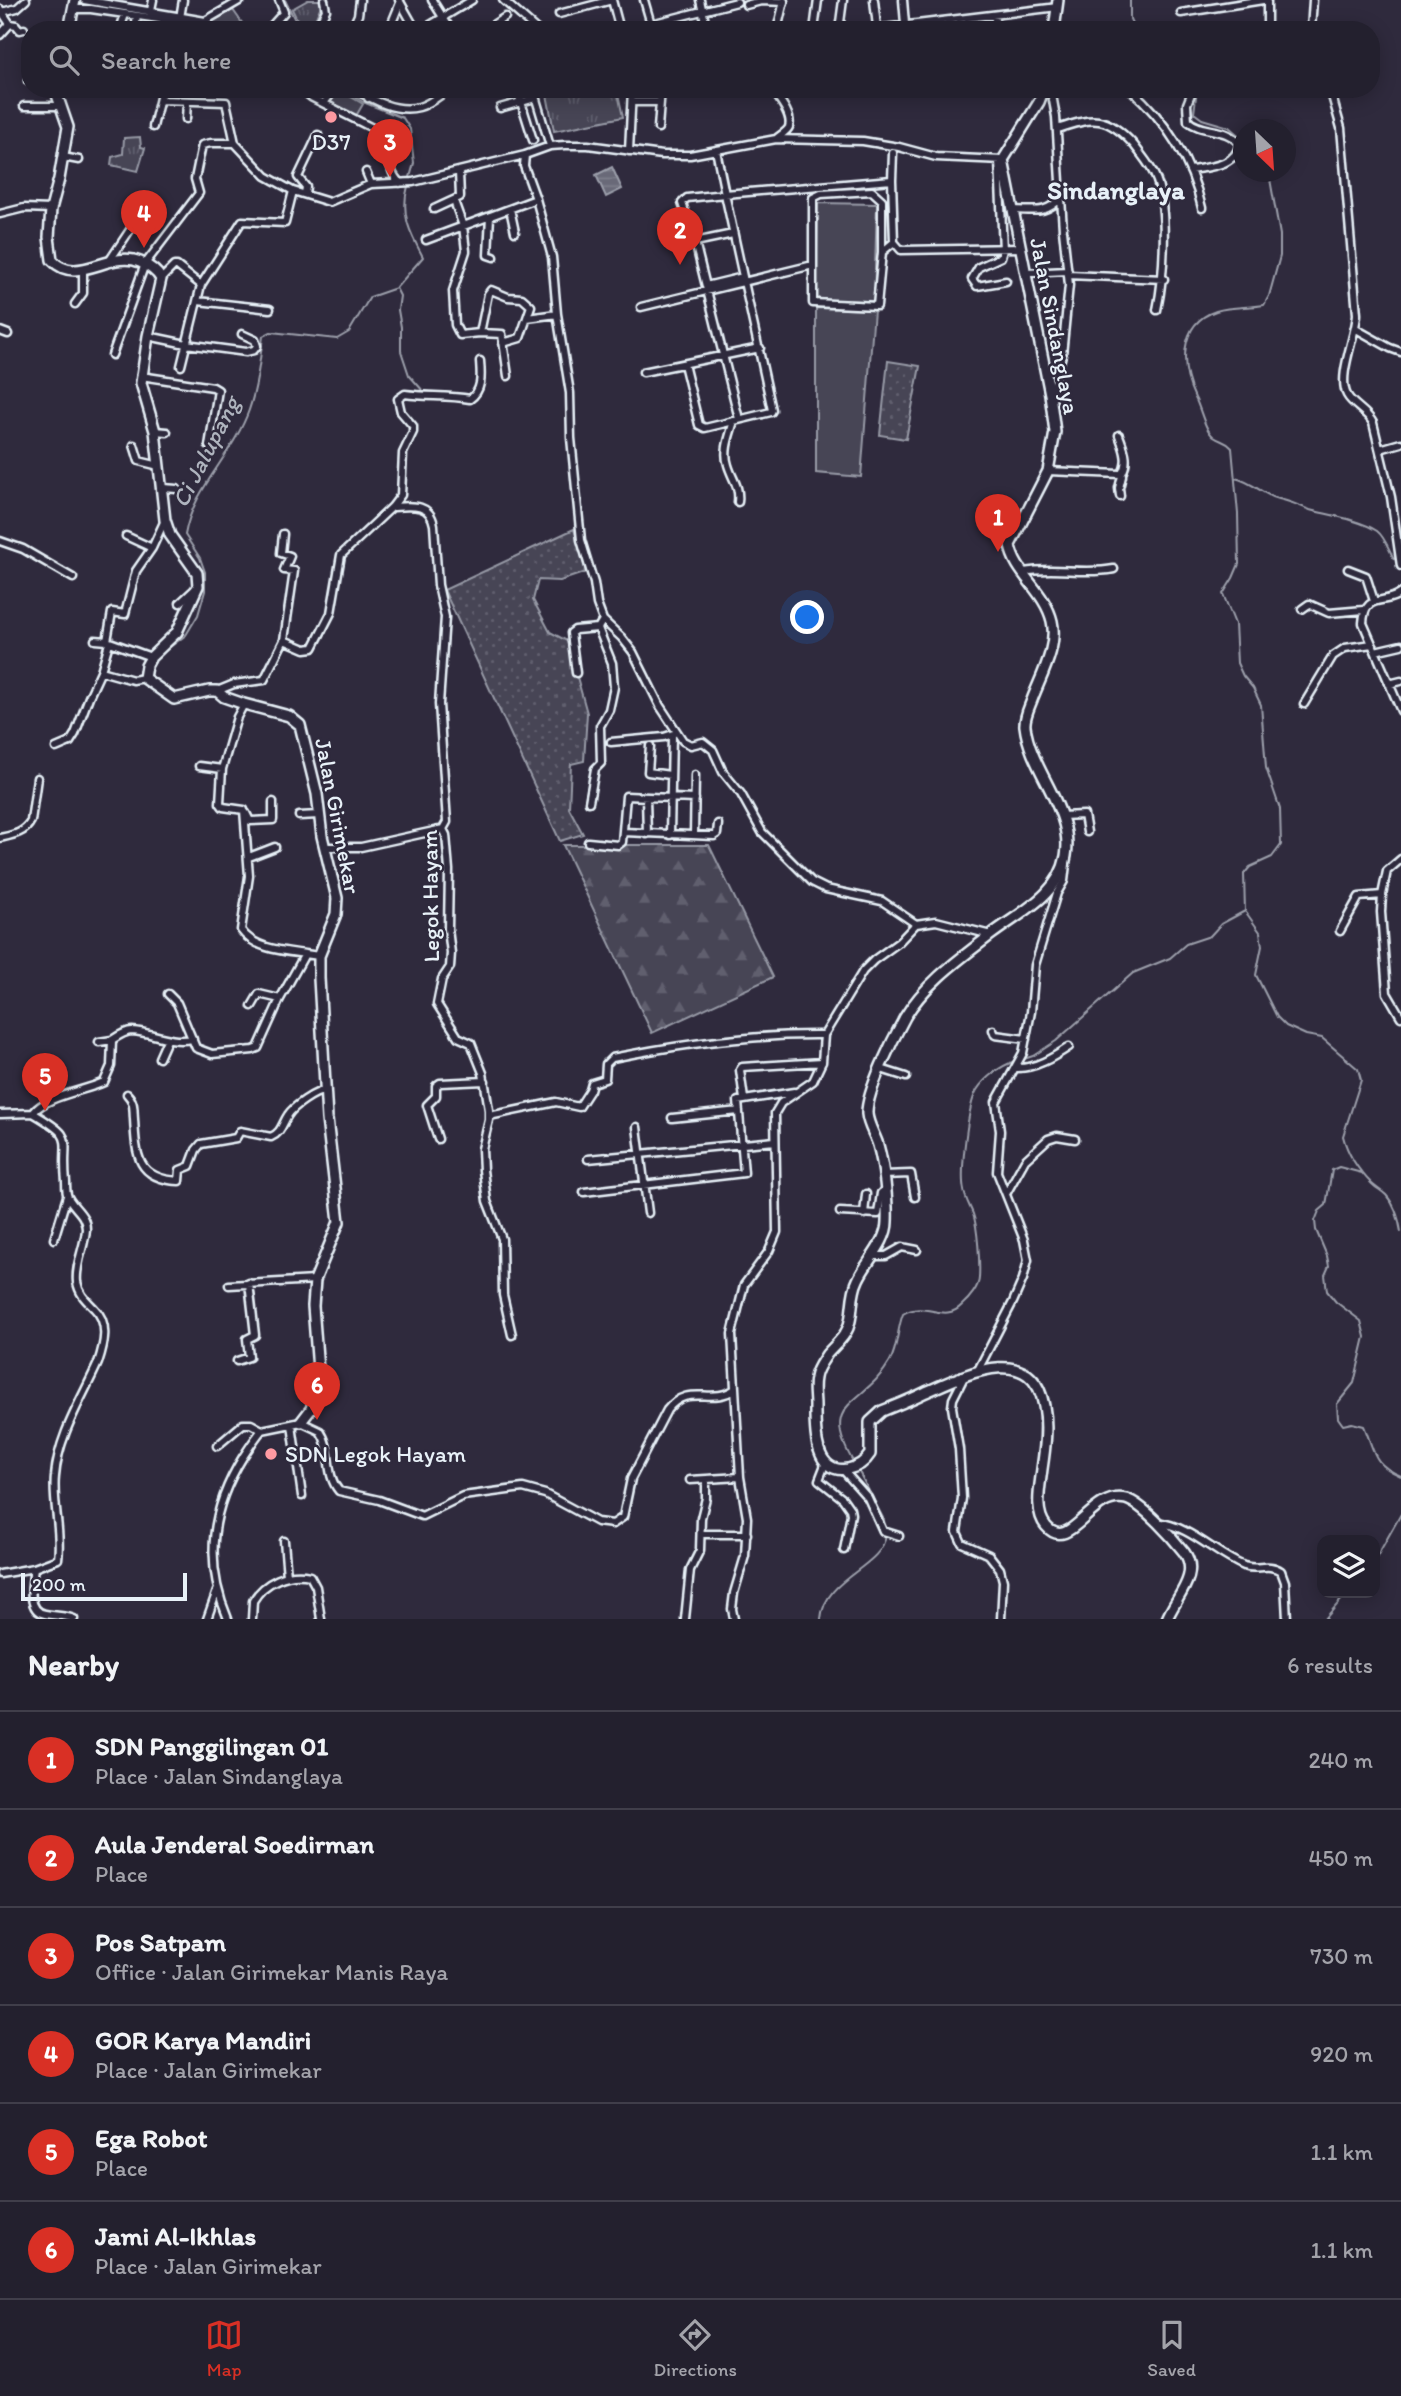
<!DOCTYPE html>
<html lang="en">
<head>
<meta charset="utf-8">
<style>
  body { margin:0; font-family:Itim,sans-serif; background:#2f2d3a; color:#f1f3f6 }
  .controls { position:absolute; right:21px; bottom:21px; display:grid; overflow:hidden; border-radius:14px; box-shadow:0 4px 18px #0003 }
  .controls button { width:63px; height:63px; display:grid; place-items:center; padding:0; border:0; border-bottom:2px solid #403e4a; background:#23202e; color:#f1f3f6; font:35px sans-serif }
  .compass { position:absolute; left:1233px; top:119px; width:63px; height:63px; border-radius:50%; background:#23202e; box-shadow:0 4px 18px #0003; rotate:155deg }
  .scale { position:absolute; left:21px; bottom:18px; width:166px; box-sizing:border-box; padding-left:7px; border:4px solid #e8f1f8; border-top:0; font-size:19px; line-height:24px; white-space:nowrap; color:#e8f1f8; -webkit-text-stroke:5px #2f2a3d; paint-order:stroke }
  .you { position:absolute; left:808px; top:618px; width:24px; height:24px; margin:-18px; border:5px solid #fff; border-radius:50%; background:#1a73e8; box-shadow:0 0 0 10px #1a73e833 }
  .badge { display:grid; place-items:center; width:46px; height:46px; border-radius:50%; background:#d93025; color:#fff; font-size:23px; font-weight:700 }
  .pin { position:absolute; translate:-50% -58px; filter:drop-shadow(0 2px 4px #0008) }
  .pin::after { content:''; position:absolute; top:37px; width:24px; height:21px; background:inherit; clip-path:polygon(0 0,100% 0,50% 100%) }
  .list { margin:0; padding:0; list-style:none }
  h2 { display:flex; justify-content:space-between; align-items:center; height:91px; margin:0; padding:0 28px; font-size:30px }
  h2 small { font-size:23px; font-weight:400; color:#a3a3aa }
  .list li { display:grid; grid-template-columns:46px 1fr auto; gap:21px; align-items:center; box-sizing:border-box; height:98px; padding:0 28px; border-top:2px solid #403e4a }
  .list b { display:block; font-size:26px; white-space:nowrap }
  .list p { margin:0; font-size:23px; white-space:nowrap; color:#a3a3aa }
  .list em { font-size:23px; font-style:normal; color:#a3a3aa }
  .icon { flex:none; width:38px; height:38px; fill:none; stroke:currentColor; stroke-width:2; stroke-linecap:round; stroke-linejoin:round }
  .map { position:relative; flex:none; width:1401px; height:1619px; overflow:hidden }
  .search { position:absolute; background:#23202e; box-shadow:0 4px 18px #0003; left:21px; right:21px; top:21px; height:77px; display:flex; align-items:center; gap:18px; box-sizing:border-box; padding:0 24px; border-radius:28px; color:#a3a3aa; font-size:26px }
  .sheet { height:679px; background:#23202e }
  nav { display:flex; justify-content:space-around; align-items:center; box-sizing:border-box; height:98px; border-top:2px solid #403e4a; background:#23202e; font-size:19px; color:#a3a3aa }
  nav a { display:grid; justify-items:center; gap:4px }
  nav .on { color:#d93025 }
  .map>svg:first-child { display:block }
  .grass { fill:url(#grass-dots); stroke:#979aa6; stroke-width:2 }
  .forest { fill:url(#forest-firs); stroke:#979aa6; stroke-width:2 }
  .park { fill:url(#park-tufts); stroke:#979aa6; stroke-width:2 }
  .pitch { fill:#464455; stroke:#979aa6; stroke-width:2 }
  .water { fill:url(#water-rules); stroke:#9c9fab; stroke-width:2 }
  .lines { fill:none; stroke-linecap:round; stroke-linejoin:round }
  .stream { stroke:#9c9fab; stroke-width:2 }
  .street-casing { stroke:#e8f1f8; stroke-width:11 }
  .secondary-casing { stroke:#e8f1f8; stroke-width:14 }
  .street { stroke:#2f2a3d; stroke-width:6 }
  .secondary { stroke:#2f2a3d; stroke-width:9 }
  .poi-dot { fill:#ff9aa2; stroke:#2f2a3d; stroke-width:2.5 }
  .labels { text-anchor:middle; stroke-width:5; stroke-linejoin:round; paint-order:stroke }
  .poi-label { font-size:23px; fill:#e8f1f8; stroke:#2f2a3d }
  .street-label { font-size:23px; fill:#e8f1f8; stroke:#2f2a3d }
  .water-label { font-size:24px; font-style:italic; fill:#afb4be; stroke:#2f2a3d }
  .quarter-label { font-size:26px; font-weight:bold; fill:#e8f1f8; stroke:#2f2a3d }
</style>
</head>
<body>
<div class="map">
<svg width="1401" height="1619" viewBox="0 0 1401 1619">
  <defs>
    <pattern id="grass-dots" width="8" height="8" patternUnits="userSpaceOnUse" patternTransform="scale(1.75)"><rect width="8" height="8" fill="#464455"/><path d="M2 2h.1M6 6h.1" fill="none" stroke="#615f6e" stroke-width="1.8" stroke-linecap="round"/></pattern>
    <pattern id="forest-firs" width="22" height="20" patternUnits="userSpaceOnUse" patternTransform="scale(1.75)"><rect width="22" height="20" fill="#464455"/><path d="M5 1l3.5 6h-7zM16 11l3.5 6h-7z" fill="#615f6e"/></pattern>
    <pattern id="park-tufts" width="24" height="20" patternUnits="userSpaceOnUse" patternTransform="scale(1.75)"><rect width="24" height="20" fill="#464455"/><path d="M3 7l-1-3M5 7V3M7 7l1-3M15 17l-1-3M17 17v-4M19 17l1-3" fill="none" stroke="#615f6e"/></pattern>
    <pattern id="water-rules" width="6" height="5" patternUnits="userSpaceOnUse" patternTransform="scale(1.75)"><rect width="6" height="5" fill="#696978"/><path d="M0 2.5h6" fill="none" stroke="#7e7f8c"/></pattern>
  </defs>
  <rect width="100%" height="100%" fill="#2f2a3d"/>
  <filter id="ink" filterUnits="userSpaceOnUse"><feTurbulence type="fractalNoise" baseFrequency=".0143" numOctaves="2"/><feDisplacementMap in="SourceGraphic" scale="14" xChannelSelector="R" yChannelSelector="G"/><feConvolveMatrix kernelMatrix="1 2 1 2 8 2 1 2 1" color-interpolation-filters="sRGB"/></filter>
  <g filter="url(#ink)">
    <path class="grass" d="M388,120c17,11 14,17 15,35l-10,1 -2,-20 -8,-6z
      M888,361l32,5 -14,73 -26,-4z
      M574,529l12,43 -26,9 -22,-1 -5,20 17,32 17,9 20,72 -3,48 -13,3 -2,44 14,26 -23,7 -116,-251z"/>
    <path class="forest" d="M563,845h146l64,132 -121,56z"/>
    <path class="park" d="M308,0h12l2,3 -11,27h-9l-10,-21z
      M233,10l14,20h-22l-16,-7z
      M546,89h71l6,28 -69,14z
      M339,90l24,14 -7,12 -27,-14z
      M140,137l1,10 4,1 -7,23 -27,-6 1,-8 11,-3 1,-16z"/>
    <path class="pitch" d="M818,203l59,1 -3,97 -58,-1z
      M816,308l58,2 -13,167 -45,-4z"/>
    <path class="water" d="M612,167l10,22 -16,8 -10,-22z"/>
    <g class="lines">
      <path class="stream" d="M285,0l15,30
        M1130,0v19l5,11
        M341,89l22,13 40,16 7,11 4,34 -5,18
        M1197,89l-3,24 8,6 27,8 15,13
        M1266,172l4,7 10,56v21l-11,40 -5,9c-16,3 -32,1 -48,6 -39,13 -35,58 -21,87 6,11 9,31 19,39 7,5 11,3 18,11l6,66 1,50 -6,14 -10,16 12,30 2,39 6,13 10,12 8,17 5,63 14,41 1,36 -9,12 -22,10 -6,7 1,37 15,21 2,14 -6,29 21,42 9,9 20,9 16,3 36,31 3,11 -18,56c5,20 15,34 29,48 4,4 10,7 14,11 9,10 13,24 15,37
        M396,288l4,8 -2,14 3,17v24l8,24 15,17
        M1235,478c18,4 31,19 44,21 11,2 20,7 31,11 19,5 51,10 67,21 8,6 12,19 17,28h2
        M149,673l9,-17 28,-21 12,-20 7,-24v-19l-5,-14 -15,-23c8,-47 48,-80 64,-125 8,-23 11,-50 14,-74l8,-4 66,7 12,-7 21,-35 26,-9 27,-31c-13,-24 -23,-43 -15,-71
        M1024,1059l9,-3 23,-15 77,-68 37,-15 16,-14 24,-8 11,-12 24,-13
        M1362,1173l-23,-6 -7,3 -6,35 -7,6 -4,10 1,9 11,26 2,10 -4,9 2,16 9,11 25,19 4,16 -11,46 -17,21 1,14 5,7 9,-2 12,3c11,26 8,38 37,50
        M854,1463c-38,-63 11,-57 36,-102 8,-14 7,-32 13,-47 23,-14 41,10 59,-9 7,-6 17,-18 17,-27 1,-15 -1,-50 -6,-64 -3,-8 -8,-15 -9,-24 -4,-18 4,-86 13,-100 8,-13 24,-24 38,-29
        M857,1468l27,52 1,9
        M1375,1560l26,-46
        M821,1619c3,-42 61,-51 65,-84
        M1325,1619l22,-26"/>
      <g class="street-casing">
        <path id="street" d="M84,0l121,21 36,-21
          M399,0l17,30
          M432,0l19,30
          M503,0l34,30
          M644,0l7,24 86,-22
          M700,0l7,30
          M874,0l3,27
          M903,0l2,24
          M746,5l15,-4 23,1
          M0,9l10,15 -10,11
          M73,9h18l88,13 35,8
          M2,12l15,-4 9,-8
          M1181,13l82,-13
          M559,14l53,-14 8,30
          M150,15l3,-15
          M994,15l3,15
          M180,18l3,-18
          M10,24l6,1 4,5 4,-1
          M696,28v2
          M120,30l5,-16
          M135,30l2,-14
          M268,30l16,-18 -5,-12
          M316,30l10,-20 -2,-10
          M351,30l7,-15 2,-15
          M389,30l11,-27
          M422,30l50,-30
          M485,30l20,-13
          M777,30l7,-29
          M814,30l4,-30
          M839,30l4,-30
          M867,30l191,-23
          M1267,30v-30
          M1311,30l2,-30
          M28,81h2
          M301,89l10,8 75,38c8,19 -2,32 14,48
          M354,89c19,11 42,24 65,18 11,-3 21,-12 30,-18
          M533,89l17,57
          M772,89c6,9 21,26 17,38 -2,5 -9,8 -13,12
          M1130,89c36,31 62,73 72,119
          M1330,89l11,39 16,186c-1,22 -20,62 -10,81 6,11 20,16 26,28l18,74 10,69
          M368,98l16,-9
          M161,100l65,2 9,41 31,33 27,15
          M633,102h26
          M324,103l11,-14
          M24,106h35
          M500,108l21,-6 -4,-10
          M186,119l1,-17
          M153,127l9,-38
          M658,128l3,-39
          M1057,129c14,-4 27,-10 42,-8 14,2 26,14 35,24 8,11 19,23 23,36 11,32 7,96 0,129
          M533,140l-12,-38 14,-4
          M716,150l9,44 167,-14 2,62 7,8 120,-2
          M629,151l3,-62
          M63,157l16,3
          M999,161l4,89 -2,7 -22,10 -7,12 5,7 29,-5
          M1191,170c17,-3 46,-4 48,-26 -13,-18 -36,-10 -51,-23l-1,-17 6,-15
          M366,172l5,12
          M892,180l1,-27
          M305,194l1,-7 -8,-10 20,-42
          M454,201l9,25 3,25 -13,40 2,34 5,10 20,-2
          M434,209l26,-12 -1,-25
          M510,209l5,23
          M1013,210c21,0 32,5 48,-12
          M0,214l24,-6 27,1
          M490,216l-2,39 6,2
          M426,240l110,-41
          M695,242l38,-8
          M882,252v-52l-10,-9 -51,3 -8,4v105l64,3 5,-54 12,-10
          M110,260l30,-45
          M1026,273l42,-2
          M1068,275l96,4
          M161,279l13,-13h3l24,19
          M706,286l37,-9
          M198,301l72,8
          M75,304l8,-11v-23
          M641,307l172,-42
          M527,318l30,-4
          M1356,329l34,19 11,4
          M0,331l8,3
          M148,336l38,8 60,8 8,-2 3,-4 -2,-6 -13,-6
          M503,343l17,-5 11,-32 -9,-8 -14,-1 -17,-7 -3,4 -8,39 22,1 6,42
          M112,355l33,-91 54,-71 -4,-14 7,-34 9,-2h24
          M684,364l15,61 6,3 66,-16 1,-2 -47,-216 -38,4 -5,5 13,39 44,177
          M181,366l20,-81 41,-64 43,2 8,-32 36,11 42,-18 42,-2 112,-27
          M643,372l117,-24
          M141,376l72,11 5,3 -9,56
          M1050,394l4,-7 8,-32 7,-70 -6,-55 -7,-113 -5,-28
          M734,421c-4,14 -11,30 -6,44 4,14 12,21 10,37
          M155,431l12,1
          M1119,435c5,14 11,26 2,40
          M134,445l5,16 20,5
          M1380,449l21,-6
          M1048,471l72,3 2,2 -3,12 1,8
          M163,488l14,1
          M392,507c18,-1 38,-5 42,18l4,60 7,32 -6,87 8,118 -4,7 3,6 3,35 -1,59 3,24 -1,14 -8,12 -5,25 21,33 13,6 12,30 6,37v10l-7,29 1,21 4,31 15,38 1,56 9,40
          M283,534l-2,19 9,3 -6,14 10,1 -10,69
          M126,536l26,12
          M0,541l23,8 50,29
          M1348,569l18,7 8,25
          M1024,572c30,-6 60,3 90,-3
          M1401,593c-18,13 -36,-1 -38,30l38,88
          M180,603l15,-14
          M1302,609l7,-5 20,9 35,-3
          M95,640l12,1 44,16
          M107,641l5,-29 13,2 11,-43 16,-23 13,-28
          M1375,651l26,-6
          M101,671l32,9 11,-2
          M576,673l-5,-40 4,-3 23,-2
          M1389,684l12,-3
          M217,691l17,-7 30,-4 20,-40 21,9 8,-1 18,-35 10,-58 51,-48 9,-12 2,-42 10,-21v-6l-12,-14 -3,-13 7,-5c22,3 43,1 65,5 13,-9 11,-24 10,-38
          M1304,704l29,-48 12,-8 27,-4
          M611,742l53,-5 9,-3
          M650,746l-2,26 22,3
          M56,748l14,-6 5,-8 14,-37 12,-26 8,-28
          M199,766l23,3 -2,34 3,4 21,3 5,66 -8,54c13,19 43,21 64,24
          M222,769l15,-52 7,-13
          M646,797l1,37
          M589,802l6,-33 6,-6 -1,-37 9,-16 5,-23 -2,-24 -14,-35 5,-8
          M246,813l4,8 23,-1v-18
          M299,816l20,-1
          M1061,816l23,-1 3,17
          M624,832l90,4 3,-2 1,-10
          M670,835l2,-100
          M694,835l1,-60
          M0,838c13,-3 25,-5 31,-17l6,-43
          M588,842l30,3 4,-3 4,-46 69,3
          M325,847h36l82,-18
          M249,857l26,-10
          M1401,859l-14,12 -5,24 -1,17 6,81 14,24
          M916,924l-34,-23 -56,-12 -14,-7 -50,-50 -21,-38 -18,-22 -10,-22 -10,-8 -12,3 -8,-4 -23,-35 -27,-54 -11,-14 -19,-18 -6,-16 -3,-21 -13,-43 -10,-102 -1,-45 -13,-79 -5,-57 -16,-58 -12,-33 1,-11 25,-9 15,-1h23l74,10h28l86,-16 87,2 36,6 37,10 67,3
          M1340,931l19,-34 23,-2
          M168,994l9,9 19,45 16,6 41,-4 5,-2 22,-49 25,-45 14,2
          M252,1006l7,-12 21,5
          M993,1030l2,5 31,4
          M99,1042l13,-2
          M159,1058l8,-18
          M1016,1068c19,1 38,-11 53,-21
          M881,1069l25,8
          M127,1094c8,8 6,15 7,25 2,37 3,60 45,62l1,-11 10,-4 6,-16 5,-6 35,-6 4,-7 31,6c11,-5 11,-13 17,-22 5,-8 27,-24 37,-24
          M744,1099l-4,-29 2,-3 80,-5
          M0,1114l33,-1
          M489,1116l67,-14 23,5 11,-17 2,-7 13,-4 1,-15 6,-6c69,-14 140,-24 212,-23
          M672,1118l67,-7
          M637,1127l11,86
          M438,1139l-11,-34 9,-9v-10l4,-3 45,-2
          M588,1159l187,-18
          M883,1175l28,-1 4,23
          M584,1192l160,-19 -6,-72 56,-9
          M1006,1194l19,-34 23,-21 9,-3 18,3
          M840,1212l38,2 3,-21 3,-2
          M864,1214l2,-20
          M54,1239l13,-43
          M871,1256h15l16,-9 15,3
          M229,1285l86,-5
          M237,1361l12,-4 -2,-18 8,-4 -6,-52
          M978,1370l35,-68 10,-23 5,-19 -4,-20 -27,-68 3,-41 -4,-29 27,-49 8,-41 4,-47 22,-72 7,-12 2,-17
          M965,1375l-12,24 -1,8 7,42 3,49 -5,34 5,11 27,12 11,14 3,12 -2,38
          M292,1425l10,71
          M217,1446l26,-22h8l11,6
          M826,1462l-7,18 24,19 7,10 1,5 -7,36
          M842,1469l26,29 15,33 16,5
          M690,1480l50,-3
          M1156,1522c35,4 57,31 88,44 13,5 24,-4 37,5l4,11 2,37
          M701,1534h46
          M284,1541l3,35
          M34,1568c-2,14 -8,43 11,46 10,2 20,1 29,5
          M0,1574l34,-6 24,-9c4,-27 -6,-56 -3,-83 3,-40 27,-77 43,-113 6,-18 12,-40 -4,-55 -8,-8 -15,-14 -17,-26 -2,-18 8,-35 9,-53 0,-15 -12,-20 -18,-32 -2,-4 -2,-10 -2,-15 -5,-46 13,-42 -33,-69 12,-17 52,-22 71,-31l7,-16 1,-26c6,-4 13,-9 20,-9 24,2 35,12 61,8
          M207,1619l10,-28
          M228,1619c-24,-56 -17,-111 15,-162 6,-9 12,-19 19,-27l39,-8 19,9c13,18 4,43 19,60l40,9 43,16 41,-20 60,-8 22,6 52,28 16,2 10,-7 8,-38 36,-69c22,-28 44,-4 68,-21
          M252,1619l1,-18c11,-19 35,-30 57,-25l6,11 5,32
          M685,1619l5,-49 10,-20 1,-32 5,-20v-18
          M734,1619l-2,-10 2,-16 11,-37 2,-38 -7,-41 -8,-143 12,-49 25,-34 8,-19 -2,-119 6,-10 32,-22 9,-19 2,-27 39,-64 11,-11 25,-18 17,-18 20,-3 55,14"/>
      </g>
      <g class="secondary-casing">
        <path id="secondary" d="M69,30l6,-30
          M1054,30l4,-30
          M55,89l13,38 -9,52 -8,30 -2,28 3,23c25,27 58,-11 88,2 9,4 17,9 21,17l-13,57 -7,47 14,48 10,89 5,15 27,38 1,13 -21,46 -26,25 -5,9 -2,12 30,21 35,-8h8l7,6 20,7 45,12 11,9 17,69 5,42 15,62 -1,16 -17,42v22l8,141 12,103 -24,58 -2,26 6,77 -8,26 -10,13
          M1044,89l-5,13 -36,58 47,234 5,38 -7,39 -38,74c4,28 35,46 42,76 6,26 -11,55 -20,79 -3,8 -8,18 -7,26 5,44 49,84 41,130 -7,39 -45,56 -74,78 -31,24 -67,49 -87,83 -11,20 -39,75 -38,97 1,11 8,21 11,31 6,21 10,55 9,77 0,20 -21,40 -29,58 -8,16 -4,33 -10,48 -4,10 -14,18 -21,26 -5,8 -11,15 -12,24 -2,9 0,19 0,28 0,21 -2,69 33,63 10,-2 17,-7 22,-15v-32l12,-11c15,-6 30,-12 44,-19 37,-16 106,-52 118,14 4,20 1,43 -2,63 -2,18 -8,42 4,57 24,29 45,-36 80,-27 17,5 47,39 58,53 17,23 -9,46 -17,67"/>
      </g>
      <use href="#street" class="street"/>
      <use href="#secondary" class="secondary"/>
    </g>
  </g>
  <g class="poi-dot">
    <circle cx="331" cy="117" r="7"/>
    <circle cx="271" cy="1454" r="7"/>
  </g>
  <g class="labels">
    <g class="poi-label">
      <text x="331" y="150">D37</text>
      <text x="285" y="1462" text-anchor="start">SDN Legok Hayam</text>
    </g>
    <g class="street-label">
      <text transform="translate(1055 326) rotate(79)" y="8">Jalan Sindanglaya</text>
      <text transform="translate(338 816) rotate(79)" y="8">Jalan Girimekar</text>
      <text transform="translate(430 896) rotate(-91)" y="8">Legok Hayam</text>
    </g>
    <g class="water-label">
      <text transform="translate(206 452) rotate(-63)" y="8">Ci Jalupang</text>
    </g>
    <g class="quarter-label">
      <text x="1116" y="199">Sindanglaya</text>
    </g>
  </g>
</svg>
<div class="controls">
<button><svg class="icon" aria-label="layers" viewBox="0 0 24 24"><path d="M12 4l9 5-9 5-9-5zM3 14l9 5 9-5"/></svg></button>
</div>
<svg class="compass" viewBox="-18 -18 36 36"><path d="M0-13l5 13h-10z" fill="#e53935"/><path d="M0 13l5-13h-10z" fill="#a3a3aa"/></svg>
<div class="scale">200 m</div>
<div class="you"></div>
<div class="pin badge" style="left:998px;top:552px">1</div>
<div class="pin badge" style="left:680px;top:265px">2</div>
<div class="pin badge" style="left:390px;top:177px">3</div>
<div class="pin badge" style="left:144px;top:248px">4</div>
<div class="pin badge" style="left:45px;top:1111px">5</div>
<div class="pin badge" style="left:317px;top:1420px">6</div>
<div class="search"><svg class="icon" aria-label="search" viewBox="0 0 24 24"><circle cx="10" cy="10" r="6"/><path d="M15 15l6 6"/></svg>Search here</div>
</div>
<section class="sheet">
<h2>Nearby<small>6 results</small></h2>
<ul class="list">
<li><span class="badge">1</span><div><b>SDN Panggilingan 01</b><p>Place · Jalan Sindanglaya</p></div><em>240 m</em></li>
<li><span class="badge">2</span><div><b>Aula Jenderal Soedirman</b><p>Place</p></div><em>450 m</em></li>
<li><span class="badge">3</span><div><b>Pos Satpam</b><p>Office · Jalan Girimekar Manis Raya</p></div><em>730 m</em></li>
<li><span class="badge">4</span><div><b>GOR Karya Mandiri</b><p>Place · Jalan Girimekar</p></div><em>920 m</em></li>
<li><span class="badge">5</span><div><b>Ega Robot</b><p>Place</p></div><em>1.1 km</em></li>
<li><span class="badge">6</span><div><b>Jami Al-Ikhlas</b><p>Place · Jalan Girimekar</p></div><em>1.1 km</em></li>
</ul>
</section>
<nav>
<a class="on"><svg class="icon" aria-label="map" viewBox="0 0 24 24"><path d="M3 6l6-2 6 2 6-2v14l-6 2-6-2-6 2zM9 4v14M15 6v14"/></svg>Map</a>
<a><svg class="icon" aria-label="directions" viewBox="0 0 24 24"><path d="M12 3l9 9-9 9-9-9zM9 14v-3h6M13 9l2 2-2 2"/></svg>Directions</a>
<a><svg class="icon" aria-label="saved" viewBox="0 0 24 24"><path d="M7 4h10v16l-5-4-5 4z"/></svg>Saved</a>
</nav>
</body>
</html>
